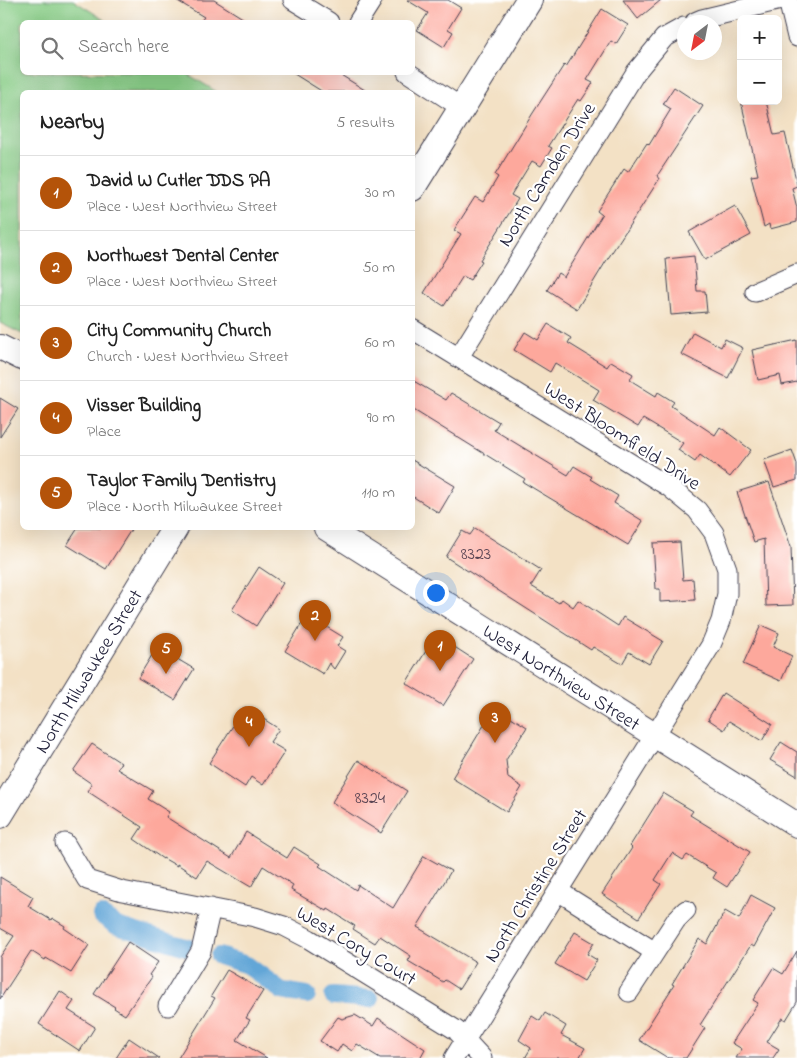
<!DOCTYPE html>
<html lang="en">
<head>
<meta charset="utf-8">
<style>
  body { margin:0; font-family:"Indie Flower",sans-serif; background:#f6f6f6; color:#222 }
  .controls { position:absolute; right:15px; top:15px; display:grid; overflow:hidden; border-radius:8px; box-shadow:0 5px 20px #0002 }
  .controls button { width:45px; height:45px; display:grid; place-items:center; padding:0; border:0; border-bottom:1px solid #e0e0e0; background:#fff; color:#222; font:25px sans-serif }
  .compass { position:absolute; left:677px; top:15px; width:45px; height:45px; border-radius:50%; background:#fff; box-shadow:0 5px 20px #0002; rotate:212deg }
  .you { position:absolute; left:435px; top:592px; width:18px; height:18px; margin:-12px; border:4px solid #fff; border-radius:50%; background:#1a73e8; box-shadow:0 0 0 8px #1a73e833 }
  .badge { display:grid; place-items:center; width:32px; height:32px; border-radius:50%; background:#b45309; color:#fff; font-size:16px; font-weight:700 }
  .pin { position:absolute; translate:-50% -41px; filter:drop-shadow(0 1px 2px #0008) }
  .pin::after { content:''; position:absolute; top:26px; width:18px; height:15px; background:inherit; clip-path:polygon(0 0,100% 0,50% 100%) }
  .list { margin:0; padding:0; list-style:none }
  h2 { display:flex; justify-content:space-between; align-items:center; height:65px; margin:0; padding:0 20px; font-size:21px }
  h2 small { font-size:16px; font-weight:400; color:#767676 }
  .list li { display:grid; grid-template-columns:32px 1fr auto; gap:15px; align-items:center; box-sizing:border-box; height:75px; padding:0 20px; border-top:1px solid #e0e0e0 }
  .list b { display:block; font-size:19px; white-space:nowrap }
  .list p { margin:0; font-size:16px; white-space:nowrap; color:#767676 }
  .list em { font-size:16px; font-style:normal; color:#767676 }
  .icon { flex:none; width:28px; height:28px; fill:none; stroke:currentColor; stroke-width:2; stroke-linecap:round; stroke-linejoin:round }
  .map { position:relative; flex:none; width:797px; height:1058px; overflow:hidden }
  .search { position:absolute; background:#fff; box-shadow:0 5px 20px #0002; left:20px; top:20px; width:395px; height:55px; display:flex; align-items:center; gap:12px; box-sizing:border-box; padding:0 18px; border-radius:8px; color:#767676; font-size:19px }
  .panel { position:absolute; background:#fff; box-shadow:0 5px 20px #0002; left:20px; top:90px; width:395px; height:440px; border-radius:8px }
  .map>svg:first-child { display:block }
  .green { fill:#89cd87; stroke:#567861 }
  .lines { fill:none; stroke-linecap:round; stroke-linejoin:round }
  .canal { stroke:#62a6d7; stroke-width:18 }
  .building { fill:#fda89c }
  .minor-casing { stroke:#413f50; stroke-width:21 }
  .tertiary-casing { stroke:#413f50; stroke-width:26 }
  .secondary-casing { stroke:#413f50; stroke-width:28 }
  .minor { stroke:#fff; stroke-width:19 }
  .tertiary { stroke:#fff; stroke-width:24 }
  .secondary { stroke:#fff; stroke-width:26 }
  .labels { text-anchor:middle; stroke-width:4.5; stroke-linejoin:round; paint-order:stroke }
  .number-label { font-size:18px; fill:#594453 }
  .street-label { font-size:20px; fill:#22223b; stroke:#fff }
</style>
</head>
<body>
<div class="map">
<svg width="797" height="1058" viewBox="0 0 797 1058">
  <rect width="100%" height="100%" fill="#fff"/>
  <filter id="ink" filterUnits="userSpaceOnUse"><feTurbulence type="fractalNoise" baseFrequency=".02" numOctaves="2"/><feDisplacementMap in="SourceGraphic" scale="10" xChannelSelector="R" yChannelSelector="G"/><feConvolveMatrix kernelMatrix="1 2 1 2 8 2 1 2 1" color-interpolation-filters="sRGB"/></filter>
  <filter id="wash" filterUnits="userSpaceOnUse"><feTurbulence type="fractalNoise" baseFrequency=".0096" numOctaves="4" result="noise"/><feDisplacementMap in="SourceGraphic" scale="20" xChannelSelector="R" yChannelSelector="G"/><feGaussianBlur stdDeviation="1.12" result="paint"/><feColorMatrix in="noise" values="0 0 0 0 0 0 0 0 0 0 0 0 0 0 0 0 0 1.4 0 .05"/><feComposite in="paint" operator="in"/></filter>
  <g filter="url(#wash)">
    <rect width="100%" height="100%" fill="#f3e1c5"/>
    <path class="green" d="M0,0h73l35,22h-86v50l164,1 31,19h-195v242l-22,-11z"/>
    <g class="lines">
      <path class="canal" d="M101,915l16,11 72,22
        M219,956l28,9 35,26 25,4
        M333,996l37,3"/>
    </g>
    <g id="blocks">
      <path class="building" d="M176,0h38l35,22h-49l4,-5z
        M407,0h41l13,8 -13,21 5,3 -9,15 -27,-17 11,-17z
        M623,0h38l-23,19z
        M602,9l26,16 -12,19 -5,-3 -24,39 6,3 -12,18 -3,-2 -30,47 4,2 -11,18 -9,-5 -21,34 7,4 -38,61 2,1 -12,19 -7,-4 -19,30 -20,-13 37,-59 -7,-4 21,-33 8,5 15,-25 -3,-2 38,-62 31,-48 2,2z
        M291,72h45l32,20h-45z
        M674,87l29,19 -46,70 3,2 -55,85 -28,46 -30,-19 11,-17 6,4 38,-62 -5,-4 27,-42 4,3 19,-29 2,2 22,-36 -8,-5z
        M741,101h25l8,34 11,-2 12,51v2l-5,2 5,20v14l-27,7 -1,-5 -5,3 -13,-51 7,-1z
        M735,206l16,29 -46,25 -16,-28z
        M694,256l3,35h8l2,21 -36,3 -5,-56z
        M548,324l23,14 -3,5 39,24 4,-6 22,13 -3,6 26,16 2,-4 16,10 -3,4 44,29 5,-8 31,23 -21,27 -30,-22 -5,7 -17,-12 5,-7 -40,-24 -5,8 -45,-27 6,-10 -44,-27 -5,9 -36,-22 11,-18 13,8z
        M693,332l28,15 4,-8 18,9 -15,30 -47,-24z
        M797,340v42l-15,3 -2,-10 -22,5 -6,-30z
        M412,380l34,20 5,-7 48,29 -5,8 74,45 6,-9 18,11 -2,2 28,17 -4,7 29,18 -15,24 -105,-63 2,-3 -113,-70z
        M0,398l18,11 -18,28z
        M792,450l5,14v16l-23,7 -10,-27z
        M412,460l43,26 -16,27 -27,-17z
        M769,482l22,65 2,58 -27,1 -2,-67 -10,3 -17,-50z
        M78,528h54l-26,41 -39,-24z
        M475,528l66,42 -10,16 28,17 3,-4 11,8 5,-7 40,26 5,-9 40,24 -14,23 -20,-12 -7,12 -29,-17 -2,3 -145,-93 16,-26 8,4z
        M680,542l3,38 10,-1 2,21 -35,2v-13h-4l-3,-46z
        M259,567l24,16 -27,43 -24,-16z
        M307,615l36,22 -6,9 8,5 -11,18 -5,-6 -6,11 -38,-23z
        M761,625l18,8 -6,14 19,9 -11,25 -38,-17z
        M436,635l37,24 -30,47 -37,-23z
        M157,647l37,22 -19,31 -37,-22z
        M723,693l49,31 -10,17 -33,-20 -5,9 -16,-11z
        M245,707l34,22 -9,13 15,9 -22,34 -12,-8 -6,10 -36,-24z
        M495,707l32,20 -21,33 2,18 14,9 -15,25 -55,-34z
        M781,742l16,10v24l-27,-16z
        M92,744l29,19 -4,6 36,22 -5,8 21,13 -3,5 65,41 15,-26 41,26 7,-11 27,17 -2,2 37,24 2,-5 35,23 31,-52 27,15 -34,56 59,35 -17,27 -14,-9 -2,2 -35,-21 3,-5 -31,-20 -5,7 -22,-14 2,-3 -27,-17 -1,2 -36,-21 2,-5 -30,-19 -12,21 -44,-26 -10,16 -20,-13v2l-14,-8v1l-29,-20 8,-12 -55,-36 5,-7 -19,-13z
        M358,760l49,31 -26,42 -49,-31z
        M663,793l30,18 -3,4 60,37 -23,35 -14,-9 3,-5 -29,-18 -4,5 -11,-7 -17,27 6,4 -22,34 -37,-24 30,-46 -2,-2z
        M0,877l33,20 -5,9 23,14 1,-2 13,8 -1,2 25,17 -18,28 -25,-15 -1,2 -14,-9 -31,48v-42l14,-21 -14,-8z
        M751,895l24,13 -21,39 -3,-2 -51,80 5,3 -19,30h-18l-29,-18 35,-55 -2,-1 27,-45 8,5 18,-33 14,8z
        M575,932l19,11 -7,11 10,6 -13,21 -29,-17z
        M128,942l30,20 -9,13 3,2 -27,38 -11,-7 1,-1 -21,-13z
        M797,951v51l-11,18 -4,-2 -15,24 12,7 -6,9h-37l6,-9 -10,-6 26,-40 -5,-3 20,-32 10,6z
        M227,970l36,21 -17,27 4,2 -13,20 30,18h-89l37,-60 -4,-2z
        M60,991l14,10 -6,9 27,17 -15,24 -41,-27z
        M545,1013l21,13 -5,9 24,13 -6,10h-54l6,-10 -12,-8 13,-24 8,5z
        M355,1015l18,11 5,-8 47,31 -5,9h-40l-23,-14 -5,7 -10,-7 -5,8 -17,-11 18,-24 4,2z
        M129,1038l30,20h-43z"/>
    </g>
  </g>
  <g filter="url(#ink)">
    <use href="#blocks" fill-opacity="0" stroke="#413f50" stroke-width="1"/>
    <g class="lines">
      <g class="minor-casing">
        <path id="minor" d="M293,0l36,22
          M788,0l9,37
          M358,22l14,-22
          M695,22l7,-3 79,-19
          M407,72l55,36
          M755,292l42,-18
          M412,329l257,158 28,23 17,23 13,36v25l-6,27 -10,24 -257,413
          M459,357l177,-285 28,-34 20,-11
          M65,843l22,37 35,11 133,26 29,9 25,13 147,91 26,28
          M558,891l97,61
          M629,992l47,-72 10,-10
          M168,1006l33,-55 10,-43"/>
      </g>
      <g class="tertiary-casing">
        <g id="tertiary">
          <path d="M0,347l22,11"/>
          <path id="s1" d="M326,528l471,297"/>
        </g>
      </g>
      <g class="secondary-casing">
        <g id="secondary">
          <path d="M412,188l117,-188"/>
          <path id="s2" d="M0,815l175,-287"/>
        </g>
      </g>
      <use href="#minor" class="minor"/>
      <use href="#tertiary" class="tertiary"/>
      <use href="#secondary" class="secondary"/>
    </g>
  </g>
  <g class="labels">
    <g class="number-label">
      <text x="476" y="559">8323</text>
      <text x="370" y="803">8324</text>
    </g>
    <g class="street-label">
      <text transform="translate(546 174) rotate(-58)" y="7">North Camden Drive</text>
      <text transform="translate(623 435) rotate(33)" y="7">West Bloomfield Drive</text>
      <text dy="7" stroke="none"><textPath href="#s2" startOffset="169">North Milwaukee Street</textPath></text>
      <text dy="7" stroke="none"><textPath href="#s1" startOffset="279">West Northview Street</textPath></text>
      <text transform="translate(535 885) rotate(-58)" y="7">North Christine Street</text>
      <text transform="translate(357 945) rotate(31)" y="7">West Cory Court</text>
    </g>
  </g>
</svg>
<div class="controls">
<button>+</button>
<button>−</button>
</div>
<svg class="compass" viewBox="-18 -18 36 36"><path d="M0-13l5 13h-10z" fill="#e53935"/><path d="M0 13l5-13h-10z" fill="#767676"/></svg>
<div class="you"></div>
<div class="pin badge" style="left:440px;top:671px">1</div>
<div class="pin badge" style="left:315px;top:641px">2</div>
<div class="pin badge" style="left:495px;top:743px">3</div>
<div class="pin badge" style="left:249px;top:747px">4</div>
<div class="pin badge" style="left:166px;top:674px">5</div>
<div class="search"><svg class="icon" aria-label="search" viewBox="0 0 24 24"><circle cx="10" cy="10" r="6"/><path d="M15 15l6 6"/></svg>Search here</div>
<section class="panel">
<h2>Nearby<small>5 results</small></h2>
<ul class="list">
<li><span class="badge">1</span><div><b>David W Cutler DDS PA</b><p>Place · West Northview Street</p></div><em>30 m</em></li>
<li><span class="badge">2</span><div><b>Northwest Dental Center</b><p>Place · West Northview Street</p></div><em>50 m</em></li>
<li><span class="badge">3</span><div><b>City Community Church</b><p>Church · West Northview Street</p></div><em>60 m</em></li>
<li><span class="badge">4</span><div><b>Visser Building</b><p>Place</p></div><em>90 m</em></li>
<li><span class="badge">5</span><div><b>Taylor Family Dentistry</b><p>Place · North Milwaukee Street</p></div><em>110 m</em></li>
</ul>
</section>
</div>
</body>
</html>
